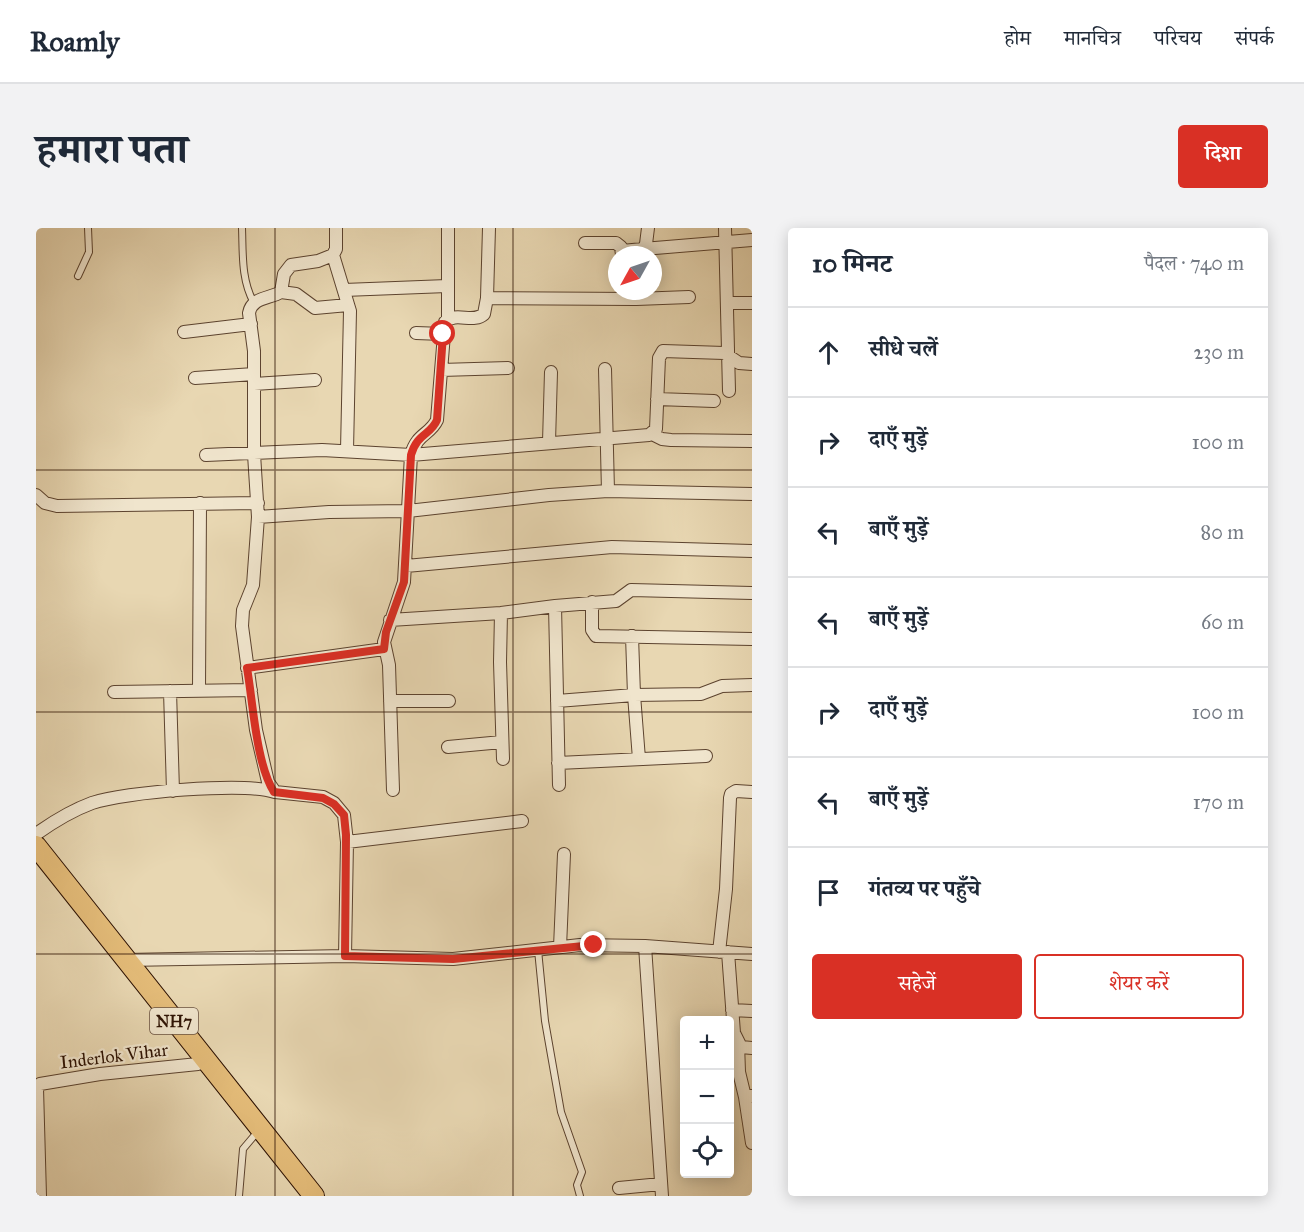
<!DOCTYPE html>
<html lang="hi">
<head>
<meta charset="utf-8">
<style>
  body { margin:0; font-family:"IM FELL Great Primer","Noto Serif Devanagari",serif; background:#f2f2f3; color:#1f2937 }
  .controls { position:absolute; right:18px; bottom:18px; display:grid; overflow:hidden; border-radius:6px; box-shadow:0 3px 15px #0003 }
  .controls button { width:54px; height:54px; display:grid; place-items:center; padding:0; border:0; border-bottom:2px solid #e0e1e3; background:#fff; color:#1f2937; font:30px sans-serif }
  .compass { position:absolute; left:572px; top:18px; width:54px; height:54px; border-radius:50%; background:#fff; box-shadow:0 3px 15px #0003; rotate:230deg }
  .stop { position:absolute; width:18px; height:18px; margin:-14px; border:4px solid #d93025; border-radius:50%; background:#fff }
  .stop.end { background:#d93025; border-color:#fff; box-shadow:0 2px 6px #0008 }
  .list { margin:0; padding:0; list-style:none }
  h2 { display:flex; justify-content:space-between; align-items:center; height:78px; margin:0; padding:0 24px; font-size:26px }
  h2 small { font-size:20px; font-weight:400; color:#747a83 }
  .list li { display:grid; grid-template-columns:39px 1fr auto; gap:18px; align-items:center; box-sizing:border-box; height:90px; padding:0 24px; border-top:2px solid #e0e1e3 }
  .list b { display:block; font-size:22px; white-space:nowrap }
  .list em { font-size:20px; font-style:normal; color:#747a83 }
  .actions { display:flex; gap:12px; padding:18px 24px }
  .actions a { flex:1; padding:14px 0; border:2px solid #d93025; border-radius:6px; text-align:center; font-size:21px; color:#d93025 }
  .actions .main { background:#d93025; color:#fff }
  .icon { flex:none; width:33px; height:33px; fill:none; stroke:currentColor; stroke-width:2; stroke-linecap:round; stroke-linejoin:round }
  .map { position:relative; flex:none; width:716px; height:968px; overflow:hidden; border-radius:6px }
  header { display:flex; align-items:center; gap:36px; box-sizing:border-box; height:84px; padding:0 30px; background:#fff; border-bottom:2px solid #e0e1e3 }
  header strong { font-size:28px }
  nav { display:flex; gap:33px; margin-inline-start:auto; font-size:21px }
  .intro { display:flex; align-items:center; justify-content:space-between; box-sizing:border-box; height:144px; padding:0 36px }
  h1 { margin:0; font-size:42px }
  .button { padding:15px 27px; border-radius:6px; background:#d93025; color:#fff; font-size:21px; font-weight:700 }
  main { display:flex; gap:36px; padding:0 36px }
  aside { flex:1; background:#fff; border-radius:6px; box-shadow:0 3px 15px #0003 }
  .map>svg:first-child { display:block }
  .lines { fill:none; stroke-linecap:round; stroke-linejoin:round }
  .service-casing { stroke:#5c432f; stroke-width:8 }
  .minor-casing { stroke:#5c432f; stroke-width:14 }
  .trunk-casing { stroke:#2d1203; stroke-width:22 }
  .service { stroke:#f0e5cd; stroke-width:6 }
  .minor { stroke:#f0e5cd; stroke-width:12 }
  .trunk { stroke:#e4bc79; stroke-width:20 }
  .route { stroke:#d93025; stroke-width:8 }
  .grid { fill:none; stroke:#2d1203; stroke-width:1.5; stroke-opacity:0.55 }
  .labels { text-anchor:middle; stroke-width:4.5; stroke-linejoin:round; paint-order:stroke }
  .shield { fill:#f0e5cd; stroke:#685140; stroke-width:1.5 }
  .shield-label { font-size:16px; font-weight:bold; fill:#2d1203 }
  .street-label { font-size:18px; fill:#2d1203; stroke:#f0e5cd }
</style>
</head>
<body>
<header>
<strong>Roamly</strong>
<nav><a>होम</a><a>मानचित्र</a><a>परिचय</a><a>संपर्क</a></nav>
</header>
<div class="intro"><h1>हमारा पता</h1><a class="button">दिशा</a></div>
<main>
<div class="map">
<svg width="716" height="968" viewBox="0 0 716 968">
  <rect width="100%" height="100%" fill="#e8d7b2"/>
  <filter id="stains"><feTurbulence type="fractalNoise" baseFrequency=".00333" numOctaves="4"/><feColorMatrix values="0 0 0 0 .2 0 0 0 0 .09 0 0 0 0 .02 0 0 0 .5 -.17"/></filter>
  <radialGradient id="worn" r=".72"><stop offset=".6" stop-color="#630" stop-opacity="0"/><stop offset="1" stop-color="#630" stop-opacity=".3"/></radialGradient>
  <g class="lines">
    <g class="service-casing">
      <path id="service" d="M206,0c1,25 -1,52 12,75
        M42,48l11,-24 -1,-24
        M502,722l7,71 16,91 21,60 -5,13 3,11
        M203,968l4,-47 11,-13"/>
    </g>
    <g class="minor-casing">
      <path id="minor" d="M689,0l4,163
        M549,15h31l5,4 1,8
        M607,21l109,-9
        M586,23l21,-2 3,-5 2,-16
        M297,27l17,56 -3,139
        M308,62l103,-4
        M245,64l15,2 19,14 33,-3
        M451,70l149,1 53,-2
        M692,75h24
        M412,91v-91
        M148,104l67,-8
        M380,105l27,1
        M569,141l3,122
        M405,142l67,-2
        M159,150l59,-4
        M218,156l61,-4
        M621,171l57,2
        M616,206l10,5 9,1 81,1
        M513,214l2,-70
        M170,227l116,-5 89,5 238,-20 7,-6 3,-71 4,-7 61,2 15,10 13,1
        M0,267l9,8 12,3 201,-3
        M222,289l71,-5 79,-1 141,-16 59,-4 144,3
        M370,338l206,-19 140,4
        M556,374v28l4,6 156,3
        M519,378l61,-5 15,-11 121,3
        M465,385l-1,49 3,97
        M354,392l111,-7 54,-7 4,179
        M596,408l2,59 5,64
        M211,440l137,-19
        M134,463l3,100
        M163,463l1,-188
        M78,464l137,-2
        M354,473h59
        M521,473l77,-6 67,-1 21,-8 30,-1
        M412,519l54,-5
        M522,535l148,-7
        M357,562l-4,-125 -5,-23 20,-60 7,-127c6,-22 19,-20 26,-35l8,-98c11,-11 28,2 39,-8l3,-16 2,-70
        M0,606c17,-12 37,-24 56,-31 32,-11 152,-21 183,-11
        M311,614l175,-21
        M609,718l17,250
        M524,719l4,-93
        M683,724l7,-63 4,-91 1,-4 5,-3 16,1
        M692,724l6,81 7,14 11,1
        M309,728l108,3 127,-14 65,1 107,8
        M90,732l219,-4 2,-114 -3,-27 -10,-12 -11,-6 -48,-5 -7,-10 -12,-52 -14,-104 1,-16 10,-25 5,-68 -4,-63v-103l-5,-38c3,-16 20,-14 32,-21l3,-18 7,-9 27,-4 15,-6 3,-6v-21
        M696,782l20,1
        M702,815l1,29 6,25
        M715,868l-6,1 7,46
        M583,960l42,-4
        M4,968l-3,-108 3,-4 60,-10 98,-10"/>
    </g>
    <g class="trunk-casing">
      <path id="trunk" d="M0,618l278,350"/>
    </g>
    <use href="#service" class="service"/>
    <use href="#minor" class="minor"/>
    <use href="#trunk" class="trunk"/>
  </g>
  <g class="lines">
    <path class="route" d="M407,106l-6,86c-6,15 -20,13 -26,35l-7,127 -18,50 -2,17 -137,19c6,34 9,96 27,124l49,6 11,6 10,11 2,20 -1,121 108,3 141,-14"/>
  </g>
  <path class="grid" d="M239,0v968M477,0v968M0,242h716M0,484h716M0,726h716"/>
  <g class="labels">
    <rect class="shield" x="114" y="780" width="48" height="26" rx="4.5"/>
    <g class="shield-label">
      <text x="138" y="799">NH7</text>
    </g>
    <g class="street-label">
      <text transform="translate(78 828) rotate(-7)" y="6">Inderlok Vihar</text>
    </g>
  </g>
  <rect width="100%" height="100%" filter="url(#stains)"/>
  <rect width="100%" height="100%" fill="url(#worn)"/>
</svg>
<div class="controls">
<button>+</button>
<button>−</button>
<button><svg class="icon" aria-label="locate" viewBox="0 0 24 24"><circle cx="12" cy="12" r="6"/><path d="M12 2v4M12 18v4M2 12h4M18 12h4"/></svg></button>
</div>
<svg class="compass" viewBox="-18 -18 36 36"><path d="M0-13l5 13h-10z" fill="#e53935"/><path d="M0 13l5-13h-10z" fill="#747a83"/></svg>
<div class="stop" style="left:407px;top:106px"></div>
<div class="stop end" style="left:558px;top:717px"></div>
</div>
<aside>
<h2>10 मिनट<small>पैदल · 740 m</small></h2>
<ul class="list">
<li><svg class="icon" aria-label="ahead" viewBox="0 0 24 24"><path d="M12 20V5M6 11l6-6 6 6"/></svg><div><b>सीधे चलें</b></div><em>230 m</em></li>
<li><svg class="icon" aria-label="right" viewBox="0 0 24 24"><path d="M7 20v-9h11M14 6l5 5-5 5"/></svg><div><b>दाएँ मुड़ें</b></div><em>100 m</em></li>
<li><svg class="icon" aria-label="left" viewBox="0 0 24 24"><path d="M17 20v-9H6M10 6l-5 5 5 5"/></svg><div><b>बाएँ मुड़ें</b></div><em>80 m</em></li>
<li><svg class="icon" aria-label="left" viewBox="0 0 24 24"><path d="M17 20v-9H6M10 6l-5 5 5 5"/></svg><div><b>बाएँ मुड़ें</b></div><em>60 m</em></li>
<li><svg class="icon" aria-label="right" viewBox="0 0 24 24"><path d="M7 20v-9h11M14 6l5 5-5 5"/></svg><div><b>दाएँ मुड़ें</b></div><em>100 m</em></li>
<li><svg class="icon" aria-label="left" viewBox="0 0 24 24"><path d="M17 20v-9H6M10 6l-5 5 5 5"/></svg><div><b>बाएँ मुड़ें</b></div><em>170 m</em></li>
<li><svg class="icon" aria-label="arrive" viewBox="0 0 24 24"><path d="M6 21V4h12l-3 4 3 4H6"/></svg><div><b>गंतव्य पर पहुँचे</b></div></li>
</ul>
<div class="actions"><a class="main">सहेजें</a><a>शेयर करें</a></div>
</aside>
</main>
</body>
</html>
